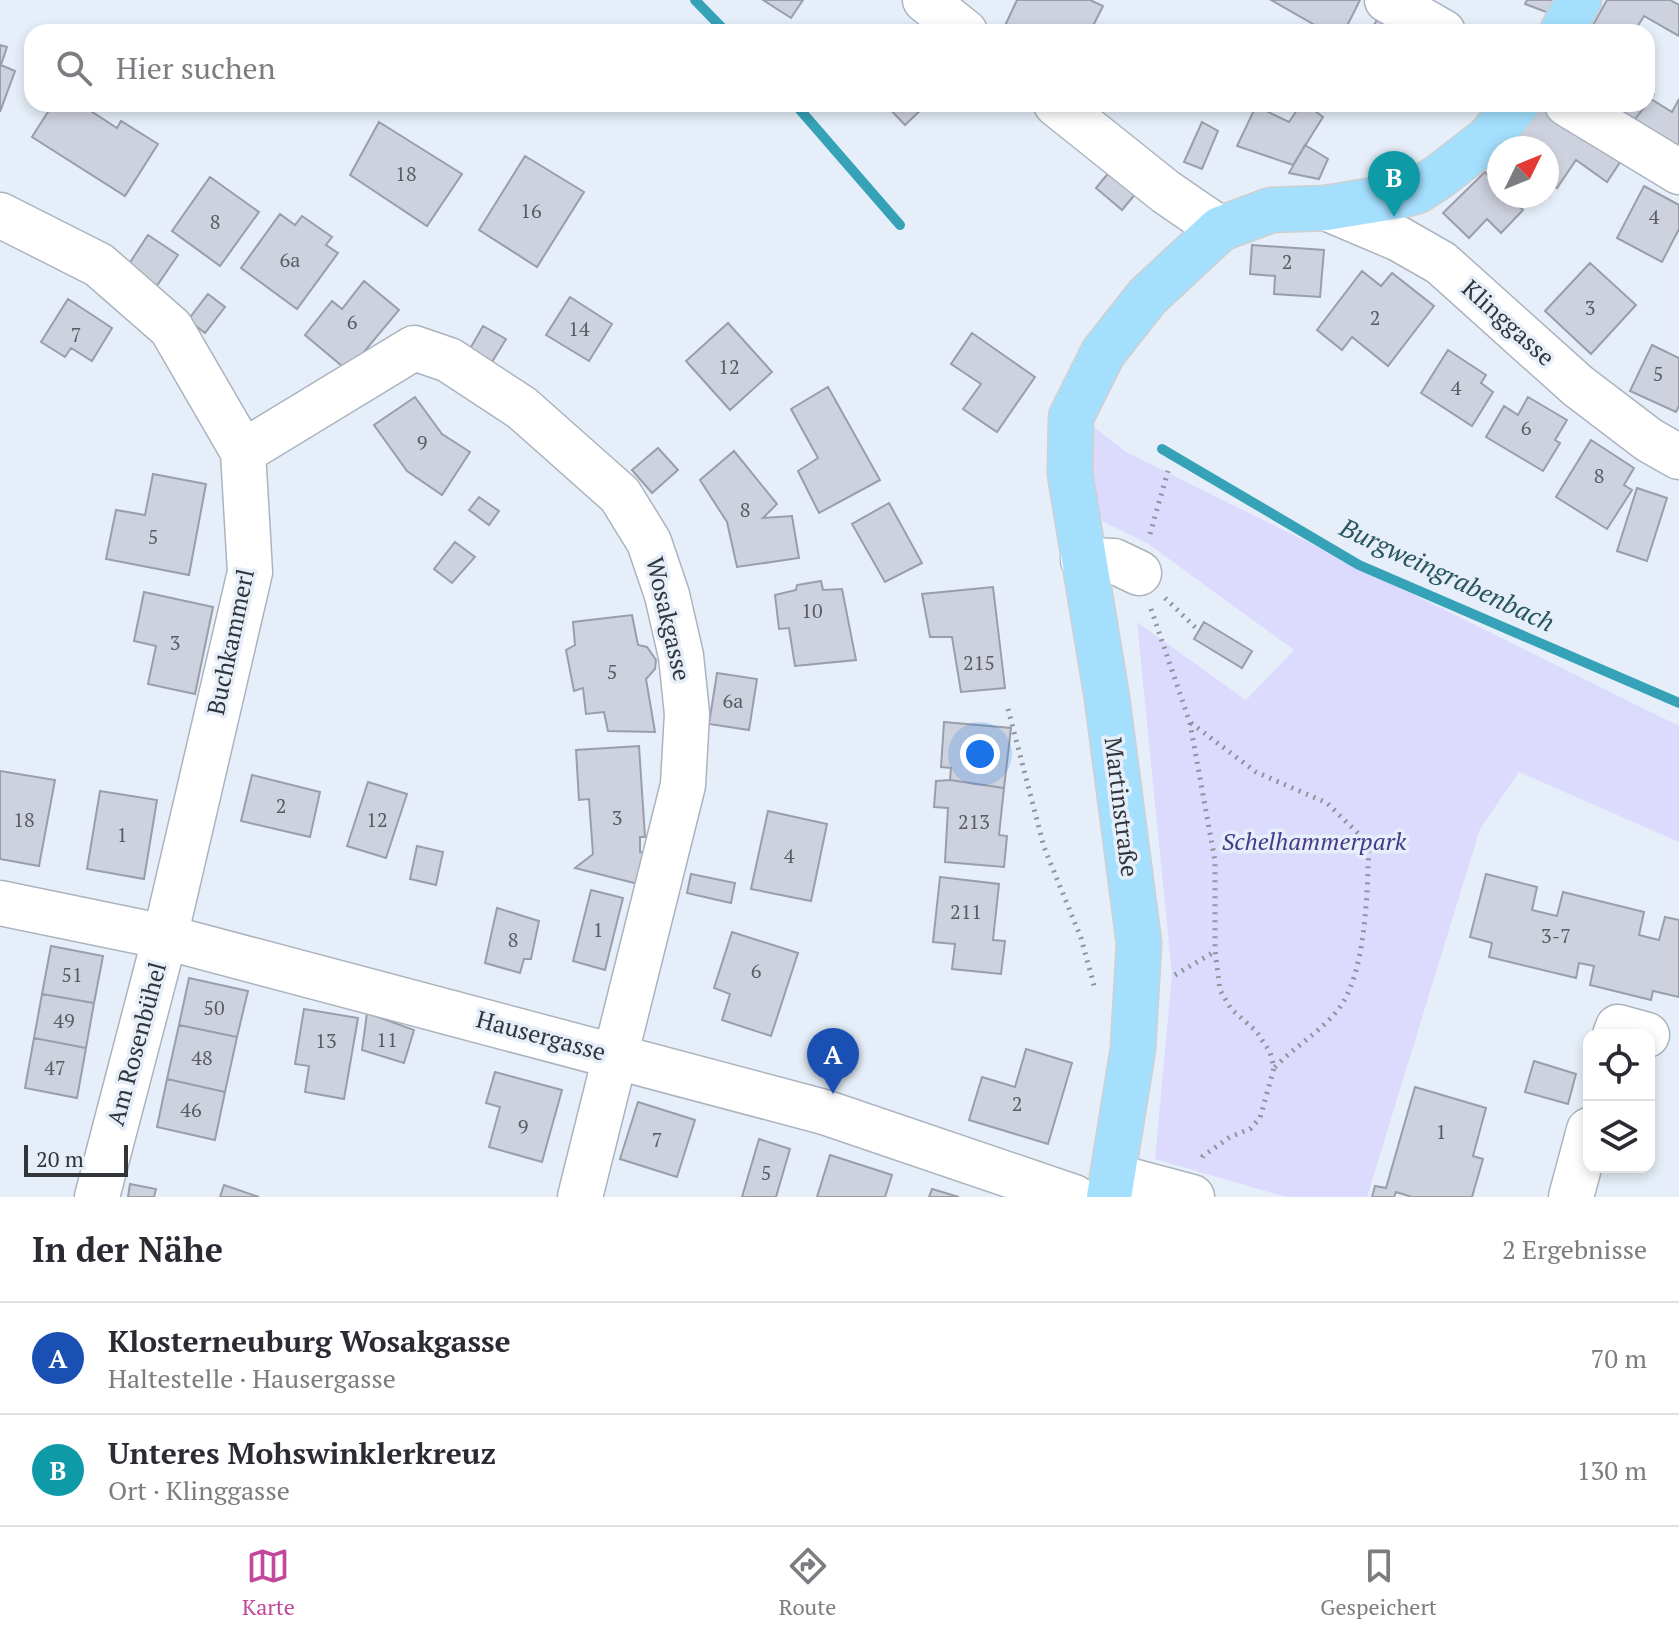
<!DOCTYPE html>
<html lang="de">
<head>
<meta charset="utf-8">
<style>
  body { margin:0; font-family:"PT Serif",serif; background:#f2f2f3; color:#2b2b33 }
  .controls { position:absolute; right:24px; bottom:24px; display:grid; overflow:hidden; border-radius:16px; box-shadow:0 4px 12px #0003 }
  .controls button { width:72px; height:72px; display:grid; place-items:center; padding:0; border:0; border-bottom:2px solid #e1e1e2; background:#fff; color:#2b2b33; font:40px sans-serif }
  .compass { position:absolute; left:1487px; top:136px; width:72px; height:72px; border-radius:50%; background:#fff; box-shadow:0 4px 12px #0003; rotate:47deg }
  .scale { position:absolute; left:24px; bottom:20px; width:104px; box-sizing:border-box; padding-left:8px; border:4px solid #32363a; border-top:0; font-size:22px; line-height:28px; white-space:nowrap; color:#32363a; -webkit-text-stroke:6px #e6eff9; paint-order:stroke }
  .you { position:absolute; left:980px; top:754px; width:28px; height:28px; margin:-20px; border:6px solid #fff; border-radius:50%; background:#1a73e8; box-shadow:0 0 0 12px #1a73e833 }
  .badge { display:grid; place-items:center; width:52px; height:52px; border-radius:50%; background:#c1489c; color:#fff; font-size:26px; font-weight:700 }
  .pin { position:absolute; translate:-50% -66px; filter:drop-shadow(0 2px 4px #0008) }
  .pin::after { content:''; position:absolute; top:42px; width:28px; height:24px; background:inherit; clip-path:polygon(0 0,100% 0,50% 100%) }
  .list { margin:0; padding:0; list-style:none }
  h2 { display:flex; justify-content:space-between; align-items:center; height:104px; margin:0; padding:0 32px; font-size:34px }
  h2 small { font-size:26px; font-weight:400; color:#7c7c81 }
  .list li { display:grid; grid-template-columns:52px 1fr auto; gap:24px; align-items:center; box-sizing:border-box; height:112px; padding:0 32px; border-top:2px solid #e1e1e2 }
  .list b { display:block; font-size:30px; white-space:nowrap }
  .list p { margin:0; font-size:26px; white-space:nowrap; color:#7c7c81 }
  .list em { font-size:26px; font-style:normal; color:#7c7c81 }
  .icon { flex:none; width:44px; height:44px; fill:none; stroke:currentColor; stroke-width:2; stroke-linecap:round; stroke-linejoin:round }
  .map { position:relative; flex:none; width:1679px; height:1197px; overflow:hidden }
  .search { position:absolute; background:#fff; box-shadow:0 4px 12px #0003; left:24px; right:24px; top:24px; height:88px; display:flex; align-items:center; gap:20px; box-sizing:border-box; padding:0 28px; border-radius:24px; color:#7c7c81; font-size:30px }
  .sheet { height:328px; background:#fff }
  nav { display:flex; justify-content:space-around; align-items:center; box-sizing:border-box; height:112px; border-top:2px solid #e1e1e2; background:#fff; font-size:22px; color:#7c7c81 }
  nav a { display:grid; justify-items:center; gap:4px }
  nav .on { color:#c1489c }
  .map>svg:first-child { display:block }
  .green { fill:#dcdbfe }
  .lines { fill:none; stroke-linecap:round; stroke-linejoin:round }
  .stream { stroke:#36a2b8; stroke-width:10 }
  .building { fill:#ced2de; stroke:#9a9ea9; stroke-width:2 }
  .minor-casing { stroke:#abb4be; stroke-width:47 }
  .major-casing { stroke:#cecfd0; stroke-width:47 }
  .path { stroke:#8e949b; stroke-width:5; stroke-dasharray:2 6; stroke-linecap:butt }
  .minor { stroke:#fff; stroke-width:44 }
  .major { stroke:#a4e0fe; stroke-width:44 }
  .labels { text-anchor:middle; stroke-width:7; stroke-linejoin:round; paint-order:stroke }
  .number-label { font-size:20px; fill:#595d63 }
  .street-label { font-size:24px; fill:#32363a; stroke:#e6eff9 }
  .park-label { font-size:24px; font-style:italic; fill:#47388a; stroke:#e6eff9 }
  .water-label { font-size:26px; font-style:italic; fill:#28555f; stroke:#e6eff9 }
</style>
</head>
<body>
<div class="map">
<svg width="1679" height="1197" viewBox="0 0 1679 1197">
  <rect width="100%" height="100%" fill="#e6eff9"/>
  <path class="green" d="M1089,423l37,29 553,274v116l-160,-70 -39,57 -113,368h-81l-131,-38 17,-184 -35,-353 109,78 48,-50 -147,-107 -45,-22 -16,-40z"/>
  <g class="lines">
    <path class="stream" d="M695,0l31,32
      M795,104l105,121
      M1162,449l197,116 320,138"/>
  </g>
  <path class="building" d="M763,0h40l-12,18z
    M1017,0h73l13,6 -13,26h-88z
    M1271,0h89l-16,32h-17z
    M1527,0h37l-7,16 -32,-12z
    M1607,0h63l9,5v31l-35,-20 -10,16h-45z
    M1385,6l27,26h-42z
    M0,45l7,2 -6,18 14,6 -15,41z
    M1647,88l7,6 -3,5 -24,30 -31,-25h51z
    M1651,99l21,13 7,-13v55l-52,-25z
    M53,104h27l37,24 4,-7 37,23 -33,52 -93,-59z
    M885,104h42l-22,21z
    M1301,104h5l17,13 -30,48 -56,-19 19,-40 33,16z
    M1471,104h28l-7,12z
    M1551,106l77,44 -21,32 -31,-22 -19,28 -10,-7v-33h-47l12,-17 27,-24z
    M379,122l83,52 -35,52 -77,-51z
    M1202,122l16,9 -16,38 -18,-7z
    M1305,145l23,14 -9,20 -30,-6z
    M525,156l59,36 -47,75 -58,-37z
    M1111,170l26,22 -15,18 -26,-22z
    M1485,172l14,14v10h10l14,14 -22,23 -14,-14 -18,19 -26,-25z
    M210,177l49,35 -39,54 -48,-35z
    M1644,186l35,19v24l-17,33 -45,-24z
    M280,214l15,11 7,-9 30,21 -6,8 12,8 -41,56 -56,-41z
    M148,235l30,20 -22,32 -29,-20z
    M1252,245l72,5 -4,47 -46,-3 1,-18 -25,-2z
    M1590,263l46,42 -45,49 -46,-43z
    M1362,271l19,15 11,-13 42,33 -46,60 -36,-29 -10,13 -25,-20z
    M364,281l35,29 -51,61 -43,-36 27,-34 10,8z
    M208,294l17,13 -20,26 -17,-13z
    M570,297l42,27 -23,37 -43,-26z
    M68,299l44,29 -20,33 -21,-13 -6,9 -24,-15z
    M728,323l44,49 -42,38 -44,-49z
    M483,326l23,13 -17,28 -22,-13z
    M972,333l63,44 -38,55 -34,-23 18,-25 -30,-20z
    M1652,345l27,13v48l-3,6 -46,-21z
    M1448,350l38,25 -5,8 12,9 -21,34 -51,-33z
    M828,387l52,93 -61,33 -21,-42 20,-13 -27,-49z
    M415,397l27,37 28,18 -28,43 -35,-24 -33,-46z
    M1528,397l39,23 -12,20 5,3 -17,28 -57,-34 18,-31 14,9z
    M1591,440l43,28 -10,17 8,5 -25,39 -51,-32z
    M658,448l20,22 -26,23 -20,-23z
    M734,451l43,53 -14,14 29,-2 7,42 -62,9 -10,-45 -27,-42z
    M153,474l53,10 -17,91 -83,-16 10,-49 29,5z
    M1637,488l30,10 -20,63 -30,-10z
    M479,497l20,14 -10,14 -20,-15z
    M889,503l33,60 -37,19 -33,-58z
    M455,542l20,15 -23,26 -18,-14z
    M821,581l2,9 19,-1 14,71 -61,6 -6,-38 -10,1 -4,-34 21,-5 1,-5z
    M993,587l12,101 -44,4 -9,-55h-22l-8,-43z
    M144,592l69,15 -18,87 -47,-10 8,-38 -22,-5z
    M632,615l6,30 9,2 9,13 -1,9 -9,10 9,53 -47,-1 -4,-19 -18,2 -3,-26 -9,3 -8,-41 9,-5 -2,-23z
    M1204,622l48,29 -10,17 -48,-29z
    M717,673l40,6 -8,51 -40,-6z
    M944,722l67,6 -7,60 -54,-8 1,-12 -10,-1z
    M639,746l6,91h-5v15l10,2 -8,31 -67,-17 18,-14 -4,-55 -10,1 -3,-50z
    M0,771l55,9 -16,86 -39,-7z
    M252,775l68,17 -10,45 -69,-16z
    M950,780l54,8 -5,47 8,1 -3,31 -59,-5 3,-54 -14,-1 2,-26z
    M368,782l39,12 -21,64 -39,-12z
    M100,791l57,9 -13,79 -57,-10z
    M768,811l59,13 -16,77 -60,-12z
    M417,846l26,6 -7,33 -26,-6z
    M691,874l44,9 -4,20 -44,-10z
    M1486,874l51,13 -5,23 25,6 6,-24 81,20 -5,23 20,5 6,-23 14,3v77l-26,-6 -2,9 -61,-15 4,-19 -15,-3 -3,15 -87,-21 3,-14 -22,-6z
    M940,877l59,7 -6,56 12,1 -4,33 -49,-5 3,-25 -22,-2z
    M591,890l32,8 -18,72 -32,-9z
    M497,908l42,13 -8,38h-7l-4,14 -35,-10z
    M732,932l66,21 -27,83 -49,-16 8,-26 -16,-6z
    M51,946l52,10 -9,47 -52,-9z
    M189,978l59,13 -11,46 -58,-12z
    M42,994l52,9 -8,45 -52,-10z
    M304,1009l54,9 -14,81 -39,-7 4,-26 -14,-2z
    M367,1013l47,17 -10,33 -42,-13z
    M179,1025l58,12 -12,55 -58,-13z
    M34,1038l52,10 -9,50 -52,-10z
    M1026,1049l46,14 -24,81 -79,-24 13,-43 33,10z
    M1534,1061l42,13 -8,30 -43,-12z
    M495,1072l67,18 -20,72 -53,-15 11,-40 -14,-4z
    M167,1079l58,13 -10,48 -58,-13z
    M1415,1087l71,21 -13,48 10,3 -11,38h-60l-16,-5 -2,5h-22l3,-11 11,2z
    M638,1102l57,18 -18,57 -57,-18z
    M759,1139l31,10 -14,48h-34z
    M830,1155l62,20 -7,22h-68z
    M130,1184l26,5 -2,8h-26z
    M224,1185l35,12h-39z
    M932,1189l27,8h-30z"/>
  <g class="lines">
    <g class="minor-casing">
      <path id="minor" d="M925,0l40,32
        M1387,0l56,32
        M1056,104l110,88 54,37
        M1567,104l112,68
        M1326,208l73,31 42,24 137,123 71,54 30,17
        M0,215l99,50 72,63 72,124 7,120 -85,365 -68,260
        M243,452l171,-104 35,12 73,48 98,87 29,47 18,53 14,61 6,58 -4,71 -103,412
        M1083,560l31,1 25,12
        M0,903l165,34 659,175 250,85
        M1615,1035l3,-8 29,8
        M1113,1176l79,21
        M1571,1197l18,-67"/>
    </g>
    <g class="major-casing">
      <path id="major" d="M1562,32l17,-32
        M1109,1197l24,-148 6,-106 -32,-245 -37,-224 1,-57 32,-64 44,-56 73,-68 51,-19 55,-2 73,-12 18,-5 23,-15 49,-38 28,-34"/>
    </g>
    <path class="path" d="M1150,534l18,-63
      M1165,598l34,33
      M1151,609l39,114 25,138v90l5,39 11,19 25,22 14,21 4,16 -14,50 -10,11 -20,8 -27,19 -2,5
      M1008,709l36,138 37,91 14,51
      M1191,723l65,49 71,31 42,41c-2,47 -2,130 -32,167 -18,22 -43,36 -63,57
      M1175,975l39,-23"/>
    <use href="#minor" class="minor"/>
    <use href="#major" class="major"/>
  </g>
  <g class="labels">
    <g class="number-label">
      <text x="406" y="181">18</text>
      <text x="531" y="218">16</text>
      <text x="1654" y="224">4</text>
      <text x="215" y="229">8</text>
      <text x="290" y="267">6a</text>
      <text x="1287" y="269">2</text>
      <text x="1590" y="315">3</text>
      <text x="1375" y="325">2</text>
      <text x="352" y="329">6</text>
      <text x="579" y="336">14</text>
      <text x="76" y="342">7</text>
      <text x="729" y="374">12</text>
      <text x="1658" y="381">5</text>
      <text x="1456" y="395">4</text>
      <text x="1526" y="435">6</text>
      <text x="422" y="450">9</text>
      <text x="1599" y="483">8</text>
      <text x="745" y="517">8</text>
      <text x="153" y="544">5</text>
      <text x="812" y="618">10</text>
      <text x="175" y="650">3</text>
      <text x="979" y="670">215</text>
      <text x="612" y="679">5</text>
      <text x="733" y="708">6a</text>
      <text x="281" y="813">2</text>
      <text x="617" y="825">3</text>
      <text x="24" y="827">18</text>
      <text x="377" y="827">12</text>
      <text x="974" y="829">213</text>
      <text x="122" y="842">1</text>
      <text x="789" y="863">4</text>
      <text x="966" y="919">211</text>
      <text x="598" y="937">1</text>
      <text x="1556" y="943">3-7</text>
      <text x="513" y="947">8</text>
      <text x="756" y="978">6</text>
      <text x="72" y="982">51</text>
      <text x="214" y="1015">50</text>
      <text x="64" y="1028">49</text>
      <text x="387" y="1047">11</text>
      <text x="326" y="1048">13</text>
      <text x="202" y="1065">48</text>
      <text x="55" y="1075">47</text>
      <text x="1017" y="1111">2</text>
      <text x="191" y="1117">46</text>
      <text x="523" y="1134">9</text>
      <text x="1441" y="1139">1</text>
      <text x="657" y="1147">7</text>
      <text x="766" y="1180">5</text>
    </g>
    <g class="street-label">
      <text transform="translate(1508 323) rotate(42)" y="8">Klinggasse</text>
      <text transform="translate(668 619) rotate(77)" y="8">Wosakgasse</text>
      <text transform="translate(231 642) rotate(-78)" y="8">Buchkammerl</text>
      <text transform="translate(1121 807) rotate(83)" y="8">Martinstraße</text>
      <text transform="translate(541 1036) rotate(15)" y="8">Hausergasse</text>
      <text transform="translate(137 1044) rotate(-75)" y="8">Am Rosenbühel</text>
    </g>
    <g class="park-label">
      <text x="1314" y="850">Schelhammerpark</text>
    </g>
    <g class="water-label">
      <text transform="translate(1447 575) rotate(25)" y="9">Burgweingrabenbach</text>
    </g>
  </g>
</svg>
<div class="controls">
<button><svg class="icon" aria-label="locate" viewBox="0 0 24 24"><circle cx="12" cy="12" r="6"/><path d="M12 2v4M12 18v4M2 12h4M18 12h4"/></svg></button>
<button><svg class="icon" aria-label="layers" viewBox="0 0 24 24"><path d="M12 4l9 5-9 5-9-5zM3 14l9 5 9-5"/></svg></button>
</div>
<svg class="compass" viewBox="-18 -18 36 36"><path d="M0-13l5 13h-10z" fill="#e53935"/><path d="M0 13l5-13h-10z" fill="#7c7c81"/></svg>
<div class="scale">20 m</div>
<div class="you"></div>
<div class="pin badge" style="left:833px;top:1094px;background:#1a4fb4">A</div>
<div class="pin badge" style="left:1394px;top:217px;background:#0f9aa8">B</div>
<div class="search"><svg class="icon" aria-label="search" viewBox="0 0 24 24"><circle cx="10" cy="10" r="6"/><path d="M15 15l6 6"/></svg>Hier suchen</div>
</div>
<section class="sheet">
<h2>In der Nähe<small>2 Ergebnisse</small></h2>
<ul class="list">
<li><span class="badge" style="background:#1a4fb4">A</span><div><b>Klosterneuburg Wosakgasse</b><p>Haltestelle · Hausergasse</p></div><em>70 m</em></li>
<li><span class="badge" style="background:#0f9aa8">B</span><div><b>Unteres Mohswinklerkreuz</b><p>Ort · Klinggasse</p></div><em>130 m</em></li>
</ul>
</section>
<nav>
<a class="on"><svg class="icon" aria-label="map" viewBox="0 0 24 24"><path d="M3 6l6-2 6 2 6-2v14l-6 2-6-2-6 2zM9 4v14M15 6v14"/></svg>Karte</a>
<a><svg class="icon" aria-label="directions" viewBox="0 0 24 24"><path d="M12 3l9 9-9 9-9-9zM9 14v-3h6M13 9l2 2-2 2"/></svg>Route</a>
<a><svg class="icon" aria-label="saved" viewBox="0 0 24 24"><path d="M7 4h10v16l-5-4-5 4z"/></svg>Gespeichert</a>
</nav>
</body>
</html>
